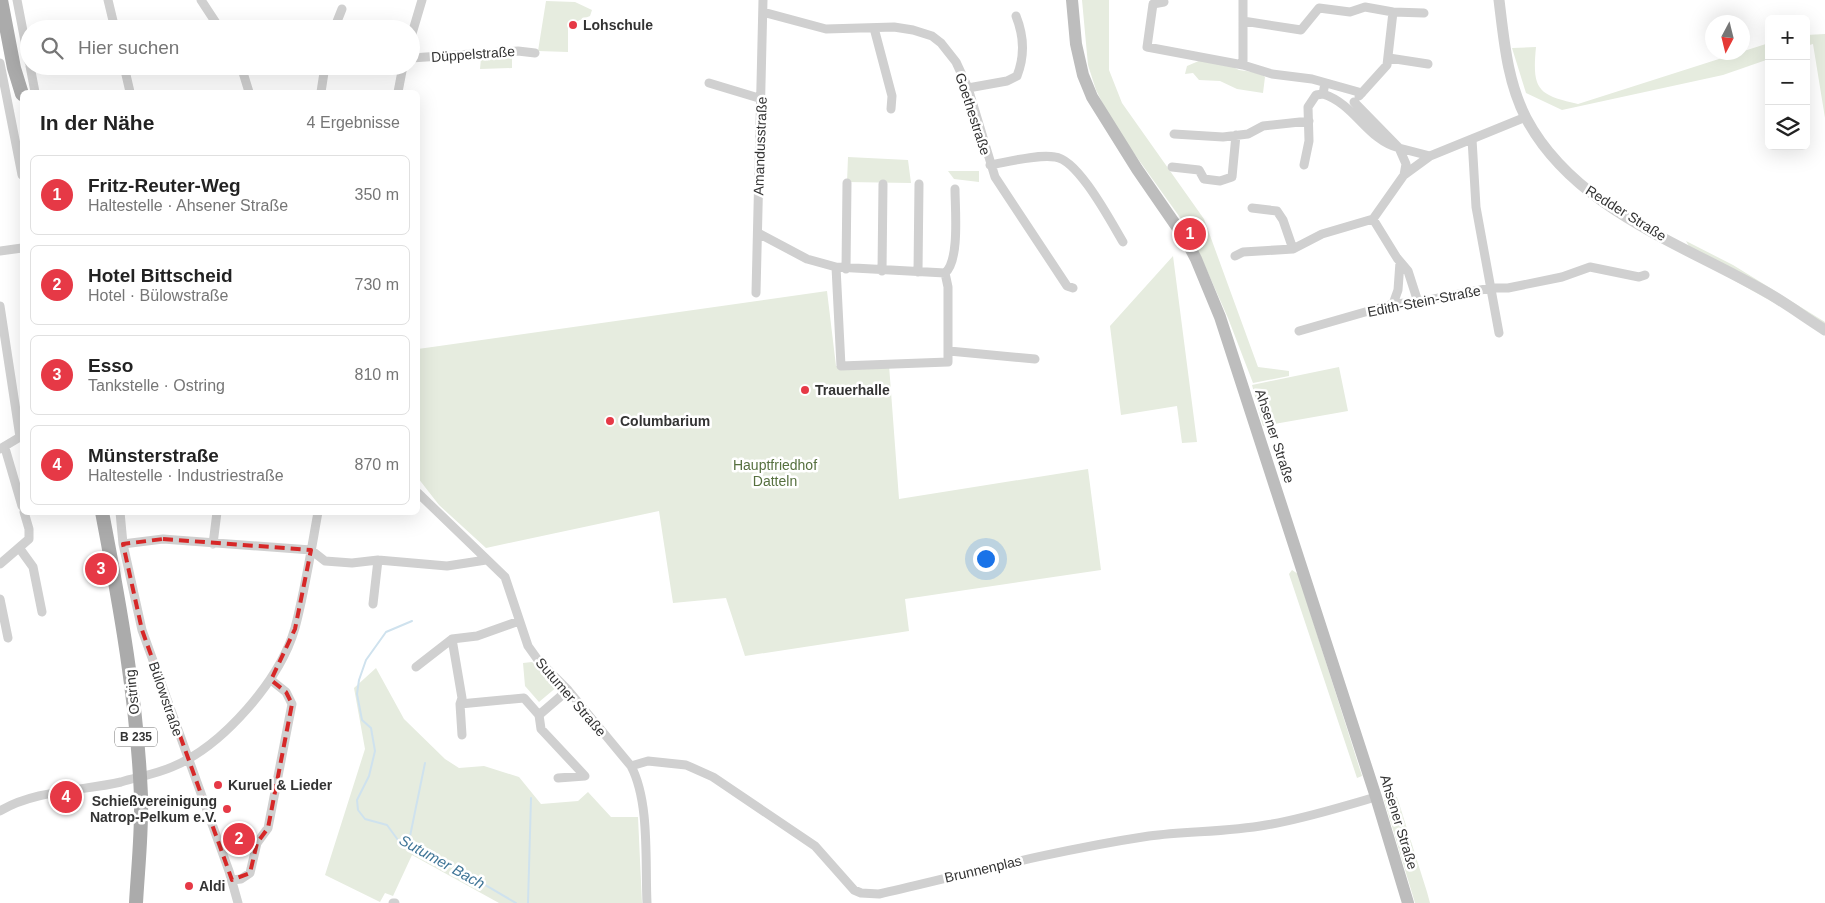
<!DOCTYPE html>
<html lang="de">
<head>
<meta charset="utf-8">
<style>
  body { margin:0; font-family:Helvetica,sans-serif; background:#f2f2f2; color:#222 }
  .controls { position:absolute; right:15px; top:15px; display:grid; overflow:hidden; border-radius:8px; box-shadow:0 5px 20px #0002 }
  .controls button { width:45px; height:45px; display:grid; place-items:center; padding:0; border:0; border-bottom:1px solid #e0e0e0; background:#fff; color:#222; font:25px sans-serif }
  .compass { position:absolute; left:1705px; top:15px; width:45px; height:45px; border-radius:50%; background:#fff; box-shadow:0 5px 20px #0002; rotate:187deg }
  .you { position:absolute; left:985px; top:558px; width:18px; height:18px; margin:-12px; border:4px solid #fff; border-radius:50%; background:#1a73e8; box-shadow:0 0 0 8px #1a73e833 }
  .badge { display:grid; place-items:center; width:32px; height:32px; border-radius:50%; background:#e63946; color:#fff; font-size:16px; font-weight:700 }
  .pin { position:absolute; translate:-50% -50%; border:2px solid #fff; box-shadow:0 1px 5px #0006 }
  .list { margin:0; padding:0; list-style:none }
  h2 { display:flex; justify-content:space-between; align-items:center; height:65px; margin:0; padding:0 20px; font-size:21px }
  h2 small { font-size:16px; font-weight:400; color:#767676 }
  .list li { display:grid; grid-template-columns:32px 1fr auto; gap:15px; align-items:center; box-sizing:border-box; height:80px; margin:0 10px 10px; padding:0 10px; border:1px solid #e0e0e0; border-radius:8px }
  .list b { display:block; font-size:19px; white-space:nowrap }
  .list p { margin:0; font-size:16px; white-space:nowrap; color:#767676 }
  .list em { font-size:16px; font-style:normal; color:#767676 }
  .icon { flex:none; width:28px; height:28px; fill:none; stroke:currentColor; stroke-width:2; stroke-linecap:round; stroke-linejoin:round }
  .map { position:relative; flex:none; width:1825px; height:903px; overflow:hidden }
  .search { position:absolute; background:#fff; box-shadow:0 5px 20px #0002; left:20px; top:20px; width:400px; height:55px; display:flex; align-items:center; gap:12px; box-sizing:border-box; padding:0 18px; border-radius:28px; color:#767676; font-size:19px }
  .panel { position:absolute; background:#fff; box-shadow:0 5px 20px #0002; left:20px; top:90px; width:400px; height:425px; border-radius:8px }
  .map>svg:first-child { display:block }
  .green { fill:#e6ecdf }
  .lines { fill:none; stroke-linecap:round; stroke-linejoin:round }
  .stream { stroke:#cfe2ee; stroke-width:2 }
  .minor { stroke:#d0d0d0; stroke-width:9 }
  .tertiary { stroke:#d0d0d0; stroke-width:11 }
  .secondary { stroke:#bdbdbd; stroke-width:12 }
  .primary { stroke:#ababab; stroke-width:14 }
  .marked { fill:none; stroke:#d62828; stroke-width:4; stroke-dasharray:10 6; stroke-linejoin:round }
  .poi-dot { fill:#e63946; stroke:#fff; stroke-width:2 }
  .labels { text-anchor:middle; stroke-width:5; stroke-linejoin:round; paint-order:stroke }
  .shield { fill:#fff; stroke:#707070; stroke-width:1 }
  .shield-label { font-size:12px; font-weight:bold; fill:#333 }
  .poi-label { font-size:14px; font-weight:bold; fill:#333; stroke:#fff; text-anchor:start }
  .street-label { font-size:14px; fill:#333; stroke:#fff }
  .park-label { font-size:14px; fill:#56703f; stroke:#fff }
  .water-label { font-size:15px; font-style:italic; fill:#3f7597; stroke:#fff }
</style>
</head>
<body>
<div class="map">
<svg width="1825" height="903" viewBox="0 0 1825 903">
  <rect width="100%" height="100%" fill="#fff"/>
  <path class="green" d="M1082,0h27v70l13,33 82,116 54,148 31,4v5l-36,7 -25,-65 -39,-88 -76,-106 -17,-34 -8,-25z
    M546,1l29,1 17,8 -2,6 -22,9v27l-30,-1z
    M1825,34v84l-12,-74 -7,2v-11z
    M1769,43v16l-46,16 -161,35 -36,-17 -14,-45 24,-1c-4,42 1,48 42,57z
    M512,55v13l-32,1 1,-11z
    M1201,60l26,4 12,6 21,3 5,4 -2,16 -26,-4 -17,-8 -21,-1 -6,-7 -8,1 2,-8z
    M848,157l60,3 3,23 -64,-1z
    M948,171h31v11l-25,-3z
    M1686,241l47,24 92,57v13l-40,-26 -89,-50z
    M1173,256l24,186 -15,1 -5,-37 -56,9 -11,-89z
    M827,291l9,75 53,-1 10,134 189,-30 13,101 -196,29 4,32 -164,25 -19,-58 -53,5 -14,-92 -173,37 -47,-43 -21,-27v-129z
    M1339,367l9,44 -85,15 -11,-41z
    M1292,570l6,4 64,202 -5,2 -68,-204z
    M532,662l26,24 -19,16 -14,-16 -2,-23z
    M376,668l28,51 41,40 14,9 25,-2 35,11 22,27 37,-3 10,-9 23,25h27l4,86h-143l-87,-48 -19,41 -8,-3 -5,9 -55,-27 40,-126 -11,-61z
    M1397,797l30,95 3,11h-15l-31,-103z"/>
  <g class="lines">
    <path class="stream" d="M412,621l-26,11 -20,28 -7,20 -2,14 5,26 9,8 4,23 -6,25 -12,24 1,10 7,9 22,6 11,15 34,18 19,7 65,38
      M408,846l17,-83
      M528,903l3,-105"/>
    <path class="minor" d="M17,0l12,62
      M108,0l7,29
      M201,0l19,29
      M1243,0v65l29,9 40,5 50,14
      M1164,2l-11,2 -6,43 96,18
      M763,12l63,17 68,-2 19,3 19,6 9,7 15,19 12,26 27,89 72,109 6,2
      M1243,21l58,9 18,-22 31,4 15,-5 28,5 31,1
      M874,28l18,68 -1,13
      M334,29l8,-20
      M411,37l11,-37
      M411,58l107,-7 17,2
      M1389,58l39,6
      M0,63l22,112
      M30,66l5,26
      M124,66l6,26
      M241,66l8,26
      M709,83l53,16
      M1325,83l-2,11c32,10 44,46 76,54l7,16 -2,11
      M968,88l39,-7 10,-5c8,-20 7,-40 -1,-60
      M321,92l4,-26
      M398,92l5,-26
      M1359,96l28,-31 6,-53
      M1354,102l45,46 31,8 96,-39
      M1174,134l49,3 25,-3 15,-8 46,-5
      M1472,139l4,68 23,126
      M990,165c17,-3 47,-11 65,-8 23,2 56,65 68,85
      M1304,165l5,-24 -1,-34 8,-12 7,-1
      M1172,167l27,3 5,9 16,2 12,-4 4,-42
      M1252,208l25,3 6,9 10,29
      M1373,219l24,39 11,13 10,31
      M758,233l49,26 29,8 109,6 3,14v75l-107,4 -5,-99
      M0,251l22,-3
      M1235,256l8,-4 50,-3 29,-15 51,-15 31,-44 26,-19
      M846,269l1,-86
      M882,271l1,-87
      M918,272l1,-88
      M945,273c15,-12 10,-65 10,-84
      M756,293l7,-293
      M1393,304l5,-14 2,-28
      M0,306l20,131 -20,12
      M1299,331l94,-27 25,-2 73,-14h17l54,-11 28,-10 49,10 6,-2
      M949,351l86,8
      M5,448l17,58
      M418,493l87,84 23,69 10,14 30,30 63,76c19,36 14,96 16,137
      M120,512l3,32 19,86 87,241 9,32
      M123,544l40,-5 148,11 14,11 27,2 26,-3 69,6 39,-6
      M213,544l4,-32
      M20,549l13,18 9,45
      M0,564l29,-25v-10l-5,-17
      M0,599l8,39
      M373,604l5,-44
      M519,621l-42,15 -25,3 10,59 -2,6 64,-6 15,17 2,14 44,47 -27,2
      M416,667l36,-28
      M460,704l2,31
      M539,715l29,-25
      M631,766l17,-5 38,4 27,12 102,69 39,44 7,3 18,1c90,-21 178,-44 270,-58 39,-5 79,-4 117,-11 38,-6 74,-18 110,-28
      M0,811c35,-21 82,-20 121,-29 17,-5 35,-8 51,-15 51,-21 108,-87 123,-139 10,-38 16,-77 23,-116
      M232,880l9,-1 9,-6 7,-30 11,-15 24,-124 -6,-12 -15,-12
      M393,903h2"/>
    <path class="tertiary" d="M1499,0c5,40 8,81 27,118 48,91 157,126 242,175 19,11 38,25 57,37"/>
    <path class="secondary" d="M1072,0l4,44 7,31 9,22 45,72 49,71 10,19 24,58 156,480 32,106"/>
    <path class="primary" d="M1,0l13,68 8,26
      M102,512c18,94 35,188 39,284 1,36 -3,72 -5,107"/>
  </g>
  <path class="marked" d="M163,539l148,11 -16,79 -24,51 15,12 6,12 -24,124 -11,15 -7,30 -18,7 -90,-250 -19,-86z"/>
  <g class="poi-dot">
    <circle cx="573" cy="25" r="5"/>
    <circle cx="805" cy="390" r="5"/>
    <circle cx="610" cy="421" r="5"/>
    <circle cx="218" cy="785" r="5"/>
    <circle cx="227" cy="809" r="5"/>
    <circle cx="189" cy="886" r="5"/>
  </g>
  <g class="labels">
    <rect class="shield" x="115" y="727.5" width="42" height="19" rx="4"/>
    <g class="shield-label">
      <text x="136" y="741">B 235</text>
    </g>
    <g class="poi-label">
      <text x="583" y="30">Lohschule</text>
      <text x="815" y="395">Trauerhalle</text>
      <text x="620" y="426">Columbarium</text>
      <text x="228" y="790">Kuruel &amp; Lieder</text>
      <text x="217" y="806" text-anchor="end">Schießvereinigung<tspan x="217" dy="16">Natrop-Pelkum e.V.</tspan></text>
      <text x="199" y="891">Aldi</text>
    </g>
    <g class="street-label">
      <text transform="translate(473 54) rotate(-4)" y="5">Düppelstraße</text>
      <text transform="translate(973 114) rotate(72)" y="5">Goethestraße</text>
      <text transform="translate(760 146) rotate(-88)" y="5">Amandusstraße</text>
      <text transform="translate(1626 213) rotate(32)" y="5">Redder Straße</text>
      <text transform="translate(1424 301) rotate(-11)" y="5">Edith-Stein-Straße</text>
      <text transform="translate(1275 436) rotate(72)" y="5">Ahsener Straße</text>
      <text transform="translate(132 692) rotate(-96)" y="5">Ostring</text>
      <text transform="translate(571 697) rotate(49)" y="5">Sutumer Straße</text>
      <text transform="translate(166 699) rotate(71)" y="5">Bülowstraße</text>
      <text transform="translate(1399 822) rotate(73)" y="5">Ahsener Straße</text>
      <text transform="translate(983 869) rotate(-13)" y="5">Brunnenplas</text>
    </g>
    <g class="park-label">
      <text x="775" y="470">Hauptfriedhof<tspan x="775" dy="16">Datteln</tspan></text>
    </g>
    <g class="water-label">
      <text transform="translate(442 862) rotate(29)" y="5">Sutumer Bach</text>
    </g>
  </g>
</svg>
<div class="controls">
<button>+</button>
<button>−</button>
<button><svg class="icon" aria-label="layers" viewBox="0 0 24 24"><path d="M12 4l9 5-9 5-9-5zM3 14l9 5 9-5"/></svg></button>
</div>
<svg class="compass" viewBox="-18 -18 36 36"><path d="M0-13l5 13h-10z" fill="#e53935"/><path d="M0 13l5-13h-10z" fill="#767676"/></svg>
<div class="you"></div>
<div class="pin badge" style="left:1190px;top:234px">1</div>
<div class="pin badge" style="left:239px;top:839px">2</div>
<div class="pin badge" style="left:101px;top:569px">3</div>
<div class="pin badge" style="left:66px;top:797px">4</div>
<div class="search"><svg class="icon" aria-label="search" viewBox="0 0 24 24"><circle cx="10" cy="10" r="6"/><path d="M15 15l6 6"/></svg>Hier suchen</div>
<section class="panel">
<h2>In der Nähe<small>4 Ergebnisse</small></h2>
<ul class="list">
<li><span class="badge">1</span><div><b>Fritz-Reuter-Weg</b><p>Haltestelle · Ahsener Straße</p></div><em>350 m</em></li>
<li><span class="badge">2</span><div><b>Hotel Bittscheid</b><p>Hotel · Bülowstraße</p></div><em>730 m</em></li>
<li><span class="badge">3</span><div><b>Esso</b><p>Tankstelle · Ostring</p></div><em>810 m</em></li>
<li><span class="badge">4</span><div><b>Münsterstraße</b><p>Haltestelle · Industriestraße</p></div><em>870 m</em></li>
</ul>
</section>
</div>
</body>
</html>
